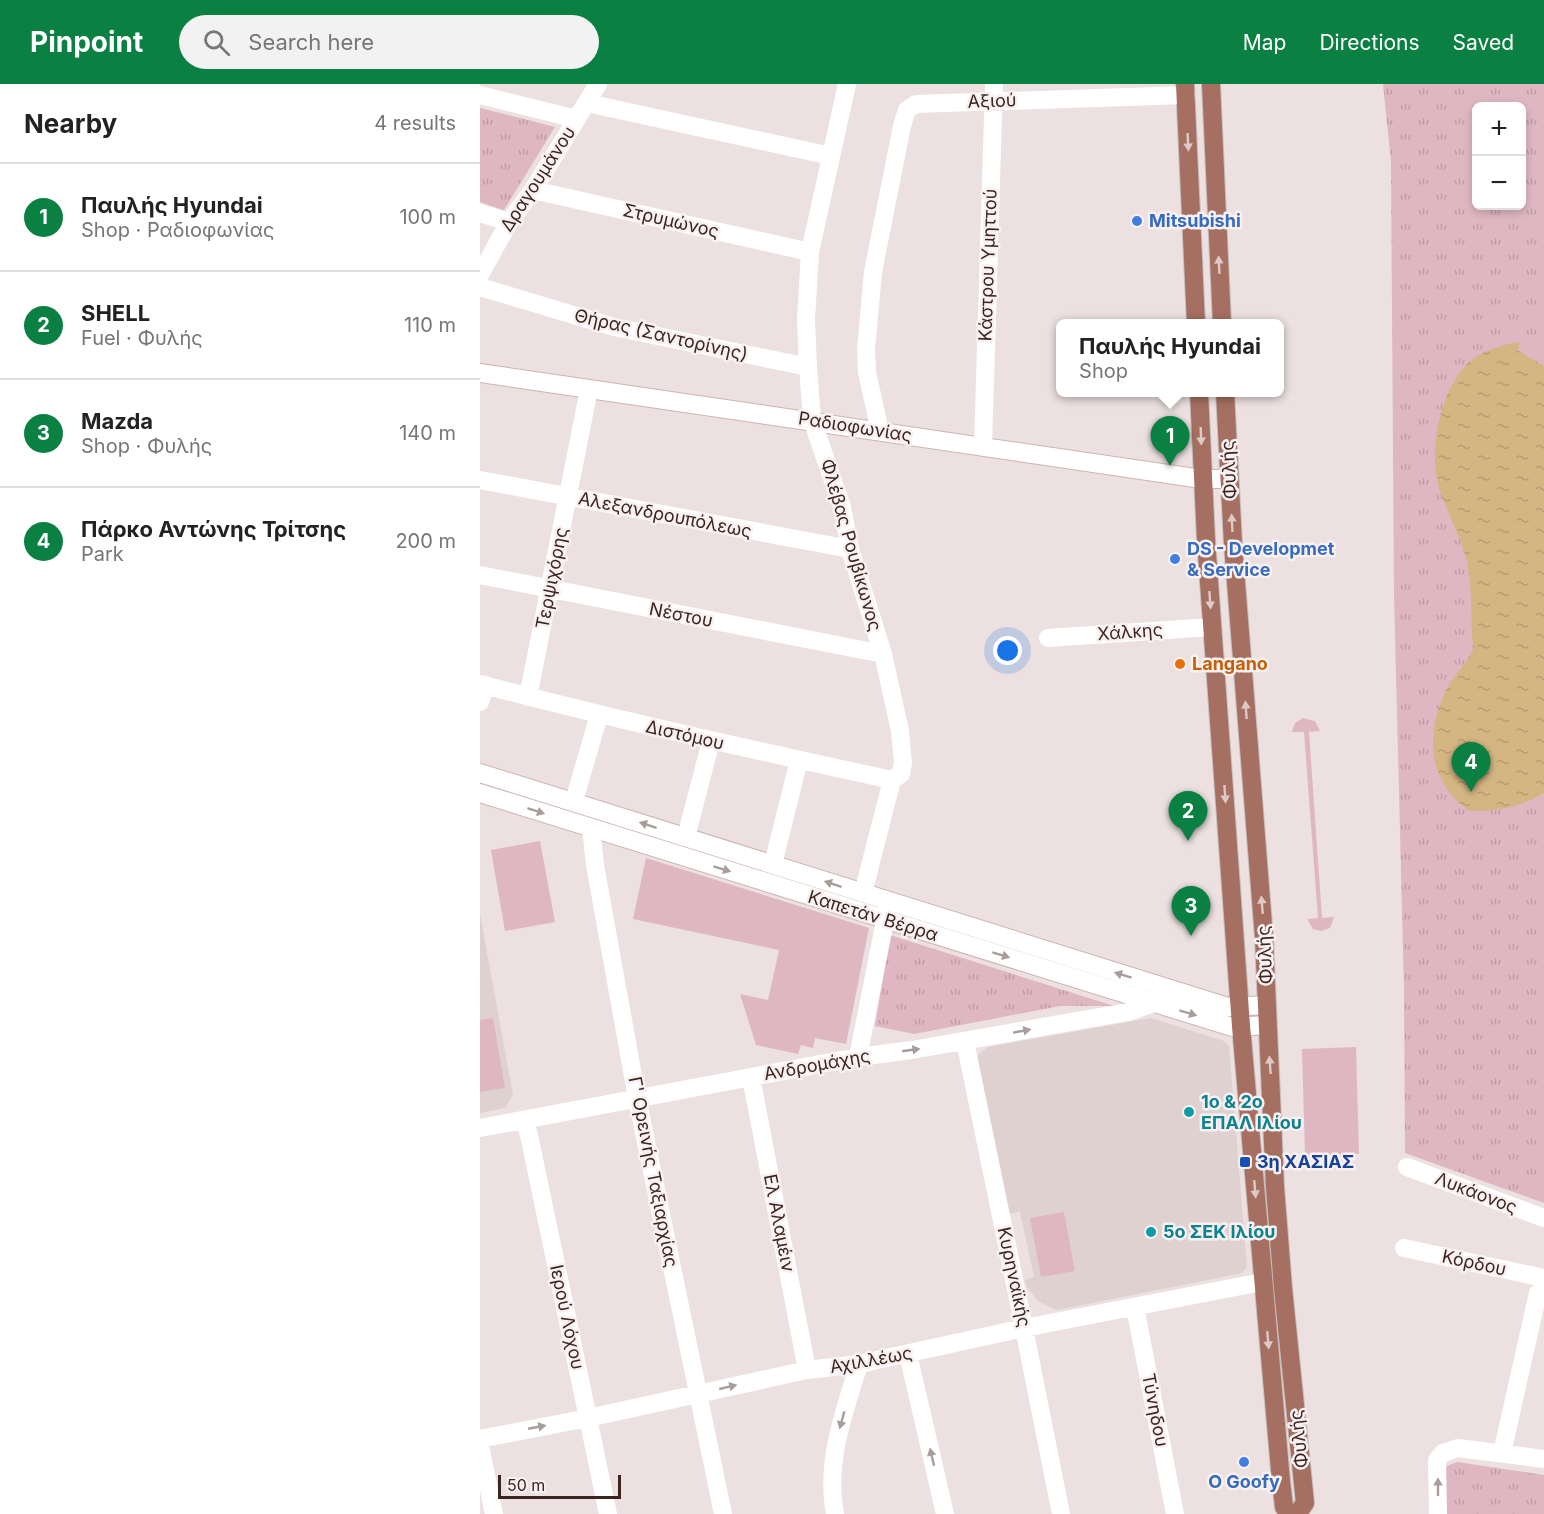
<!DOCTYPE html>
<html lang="en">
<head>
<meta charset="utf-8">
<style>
  body { margin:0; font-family:Inter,sans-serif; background:#f2f2f2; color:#222 }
  .controls { position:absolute; right:18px; top:18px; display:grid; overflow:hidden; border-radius:9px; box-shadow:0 3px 9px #0003 }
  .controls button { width:54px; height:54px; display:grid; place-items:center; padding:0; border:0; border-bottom:2px solid #e0e0e0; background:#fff; color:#222; font:30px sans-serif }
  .scale { position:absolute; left:18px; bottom:15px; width:123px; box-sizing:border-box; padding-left:6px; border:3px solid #3d251f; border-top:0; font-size:16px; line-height:21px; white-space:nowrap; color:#3d251f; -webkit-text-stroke:4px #f8f0f1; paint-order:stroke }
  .you { position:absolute; left:528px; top:567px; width:21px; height:21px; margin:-15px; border:4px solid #fff; border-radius:50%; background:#1a73e8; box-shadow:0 0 0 9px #1a73e833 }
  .badge { display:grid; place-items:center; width:39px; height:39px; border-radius:50%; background:#0b8043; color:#fff; font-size:20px; font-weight:700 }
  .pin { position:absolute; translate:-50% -50px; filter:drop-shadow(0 2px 3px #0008) }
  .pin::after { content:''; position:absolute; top:32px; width:21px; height:18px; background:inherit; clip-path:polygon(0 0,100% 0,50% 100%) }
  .popup { position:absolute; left:576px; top:235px; width:228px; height:78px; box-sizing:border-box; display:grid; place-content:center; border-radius:9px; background:#fff; filter:drop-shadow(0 2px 4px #0005); font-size:20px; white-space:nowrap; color:#767676 }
  .popup b { font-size:22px; color:#222 }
  .popup::after { content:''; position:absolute; left:50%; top:100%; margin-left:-12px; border:12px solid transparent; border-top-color:#fff }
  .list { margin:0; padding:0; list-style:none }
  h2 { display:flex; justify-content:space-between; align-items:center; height:78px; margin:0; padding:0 24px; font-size:26px }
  h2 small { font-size:20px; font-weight:400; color:#767676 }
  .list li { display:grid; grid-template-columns:39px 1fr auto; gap:18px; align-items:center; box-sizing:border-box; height:108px; padding:0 24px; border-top:2px solid #e0e0e0 }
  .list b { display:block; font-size:22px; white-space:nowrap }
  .list p { margin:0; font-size:20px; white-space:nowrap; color:#767676 }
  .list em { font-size:20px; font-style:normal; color:#767676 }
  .icon { flex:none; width:33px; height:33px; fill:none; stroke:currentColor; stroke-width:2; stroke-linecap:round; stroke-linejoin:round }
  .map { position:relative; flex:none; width:1064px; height:1430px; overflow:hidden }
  header { display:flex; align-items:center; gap:36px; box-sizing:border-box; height:84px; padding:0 30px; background:#0b8043; color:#fff }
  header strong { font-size:28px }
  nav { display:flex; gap:33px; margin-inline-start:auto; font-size:21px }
  .search { width:420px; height:54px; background:#f2f2f2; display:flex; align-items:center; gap:15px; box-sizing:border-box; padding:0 21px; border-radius:33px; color:#767676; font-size:22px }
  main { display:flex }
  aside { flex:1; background:#fff }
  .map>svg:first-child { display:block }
  .built { fill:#e0d1d1 }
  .grass { fill:#dfb7c2 }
  .park { fill:url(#park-tufts); fill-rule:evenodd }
  .water { fill:url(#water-ripples) }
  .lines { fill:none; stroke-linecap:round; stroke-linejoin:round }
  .secondary-casing { stroke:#ccb5b2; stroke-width:20 }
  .primary-casing { stroke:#c5bebc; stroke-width:20 }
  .street { stroke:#fff; stroke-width:18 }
  .secondary { stroke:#fff; stroke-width:18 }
  .primary { stroke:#a56f61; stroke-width:18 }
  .oneway { fill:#dfc9c6 }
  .oneway2 { fill:#a89d9a }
  .shop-dot { fill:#3f7fe0; stroke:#f8f0f1; stroke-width:2 }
  .food-dot { fill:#e8710a; stroke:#f8f0f1; stroke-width:2 }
  .culture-dot { fill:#0f9aa8; stroke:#f8f0f1; stroke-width:2 }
  .transit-dot { fill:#1a4fb4; stroke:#f8f0f1; stroke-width:2 }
  .labels { text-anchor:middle; stroke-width:5; stroke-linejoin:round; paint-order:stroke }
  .street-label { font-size:18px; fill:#3d251f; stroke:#f8f0f1 }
  .shop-label { font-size:18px; font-weight:bold; fill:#366cbe; stroke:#f8f0f1; text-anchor:start }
  .food-label { font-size:18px; font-weight:bold; fill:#c56008; stroke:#f8f0f1; text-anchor:start }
  .culture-label { font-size:18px; font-weight:bold; fill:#0d838f; stroke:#f8f0f1; text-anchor:start }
  .transit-label { font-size:18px; font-weight:bold; fill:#164399; stroke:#f8f0f1; text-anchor:start }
</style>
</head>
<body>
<header>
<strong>Pinpoint</strong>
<div class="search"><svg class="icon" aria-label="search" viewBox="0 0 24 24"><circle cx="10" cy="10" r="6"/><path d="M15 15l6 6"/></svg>Search here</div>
<nav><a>Map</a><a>Directions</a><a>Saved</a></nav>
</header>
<main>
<aside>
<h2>Nearby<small>4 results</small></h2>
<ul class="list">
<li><span class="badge">1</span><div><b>Παυλής Hyundai</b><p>Shop · Ραδιοφωνίας</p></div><em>100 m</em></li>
<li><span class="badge">2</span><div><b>SHELL</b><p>Fuel · Φυλής</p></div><em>110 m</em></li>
<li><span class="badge">3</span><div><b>Mazda</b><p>Shop · Φυλής</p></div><em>140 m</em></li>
<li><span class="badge">4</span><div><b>Πάρκο Αντώνης Τρίτσης</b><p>Park</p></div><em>200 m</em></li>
</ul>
</aside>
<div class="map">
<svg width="1064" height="1430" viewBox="0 0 1064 1430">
  <defs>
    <pattern id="park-tufts" width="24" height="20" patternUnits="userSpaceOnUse" patternTransform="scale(1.5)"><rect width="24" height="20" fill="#dfb7c2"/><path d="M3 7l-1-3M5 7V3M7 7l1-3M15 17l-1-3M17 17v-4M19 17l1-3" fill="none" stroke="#c09da6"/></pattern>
    <pattern id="water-ripples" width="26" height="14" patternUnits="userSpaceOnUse" patternTransform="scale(1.5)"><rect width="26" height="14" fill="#d5b683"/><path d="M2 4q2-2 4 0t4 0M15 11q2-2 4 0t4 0" fill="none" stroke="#b89c71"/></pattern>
  </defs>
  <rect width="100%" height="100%" fill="#ece0e0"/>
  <path class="built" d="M0,830l33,181 -8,13 -25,5z
    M671,934l73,23 5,5 18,221 -5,6 -185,37 -5,-2 -14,-7 -11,-14 -2,-7 9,-3 -14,-65 -13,2 -30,-153 2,-7 9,-7z"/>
  <path class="grass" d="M823,634l12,3 5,10 -11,1 13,186 12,-1 -4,11 -9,3 -8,-2 -6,-10 11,-1 -14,-186h-12l3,-9z
    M60,757l15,81 -50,9 -14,-81z
    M166,774l223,70 -23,116 -31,-6 -2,10 -12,-3 -3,9 -42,-9 -16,-51 28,6 11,-50 -146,-31z
    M13,934l12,70 -25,4v-72z
    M876,963l3,107 -54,1 -3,-106z
    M584,1128l11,59 -34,6 -11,-59z"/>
  <path class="park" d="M903,0h161v1119l-139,-50 -1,-163 -10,-396 -3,-432zM996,22h46v100h-46z
    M0,24l75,19 -51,83 -24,-8z
    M410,852h3l221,70h-54l-146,28 -39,-8z
    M977,1378l87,13v39h-98l-2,-43 3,-5z"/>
  <path class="water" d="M1036,258l5,1 -4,7 27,16v427c-23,14 -48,19 -75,18 -42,-30 -44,-77 -23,-121 8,-16 22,-27 28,-43l-2,-8c-1,-25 0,-52 -5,-77 -7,-28 -23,-54 -30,-82 -8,-36 6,-100 37,-122 11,-8 29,-13 42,-16z"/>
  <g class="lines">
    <g class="secondary-casing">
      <path id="secondary" d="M0,289l722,106h27
        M0,689l748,234 39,-2
        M0,709l752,234 36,-2"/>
    </g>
    <g class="primary-casing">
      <path id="primary" d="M705,0l11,240
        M731,0l11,240
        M719,308l7,148 35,486 40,455 3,26 6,7
        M745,308l8,152 31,394 11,249 8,101 22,215 -8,11"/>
    </g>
    <path class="street" d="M367,0l-37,168 -4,67 2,48 4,53 30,87 8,42 33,105 17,77 3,32 -2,11 -9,6 -29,113
      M0,11l97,24
      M107,19l244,53
      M53,106l277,62
      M0,129l29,9
      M0,191l29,-53 24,-32 65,-106
      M0,203l134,40 194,40
      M400,347l-13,-59 -1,-23 7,-77 29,-146 5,-16 9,-6 270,-9
      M503,362l11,-362
      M0,396l370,69
      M0,491l403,79
      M568,554l164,-11
      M0,600c136,36 274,66 412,96
      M48,613l61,-308
      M0,618l6,-17
      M94,717l25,-86
      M111,744l4,37 42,233 86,416
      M206,753l25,-96
      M293,780l26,-104
      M485,957l59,287 37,186
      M378,973l30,-151
      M271,993l56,293
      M44,1036l5,15 79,379
      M0,1044l378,-71 54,-7 216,-38 26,-9
      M927,1083l137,51
      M924,1164l140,30
      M655,1223l40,207
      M428,1270l37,160
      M0,1355l108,-21 219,-48 52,-6 165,-36 238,-46
      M0,1362l14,68
      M1022,1369l36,-160 6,1
      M355,1430c-10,-52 9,-101 24,-150
      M958,1430l-1,-54 6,-7 15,-5 86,11"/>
    <use href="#secondary" class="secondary"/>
    <use href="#primary" class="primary"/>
  </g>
  <defs><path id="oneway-solid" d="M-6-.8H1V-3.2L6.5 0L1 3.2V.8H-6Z" transform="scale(1.5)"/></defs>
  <g class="oneway">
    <use href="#oneway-solid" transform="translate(708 58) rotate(87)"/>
    <use href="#oneway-solid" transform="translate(739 181) rotate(-93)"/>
    <use href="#oneway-solid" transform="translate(721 352) rotate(88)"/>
    <use href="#oneway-solid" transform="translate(752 439) rotate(-93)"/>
    <use href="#oneway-solid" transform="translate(730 516) rotate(86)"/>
    <use href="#oneway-solid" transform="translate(766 626) rotate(-94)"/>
    <use href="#oneway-solid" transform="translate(745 710) rotate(86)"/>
    <use href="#oneway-solid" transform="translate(782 821) rotate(-95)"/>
    <use href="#oneway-solid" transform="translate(790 981) rotate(-94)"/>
    <use href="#oneway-solid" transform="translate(775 1105) rotate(85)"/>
    <use href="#oneway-solid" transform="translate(788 1256) rotate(85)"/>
  </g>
  <g class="oneway2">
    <use href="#oneway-solid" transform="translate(56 727) rotate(18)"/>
    <use href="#oneway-solid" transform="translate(168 741) rotate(-162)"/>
    <use href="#oneway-solid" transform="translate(242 785) rotate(17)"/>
    <use href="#oneway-solid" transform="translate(353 800) rotate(-162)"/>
    <use href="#oneway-solid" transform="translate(521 871) rotate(17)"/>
    <use href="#oneway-solid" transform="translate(643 891) rotate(-163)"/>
    <use href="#oneway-solid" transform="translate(708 929) rotate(17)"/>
    <use href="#oneway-solid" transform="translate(542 947) rotate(-10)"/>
    <use href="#oneway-solid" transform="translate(431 966) rotate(-8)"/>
    <use href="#oneway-solid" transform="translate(248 1303) rotate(-13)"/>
    <use href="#oneway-solid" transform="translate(362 1336) rotate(105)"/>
    <use href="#oneway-solid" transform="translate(57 1343) rotate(-11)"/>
    <use href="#oneway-solid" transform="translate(452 1373) rotate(-103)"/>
    <use href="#oneway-solid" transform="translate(958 1403) rotate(-90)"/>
  </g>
  <g class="shop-dot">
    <circle cx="657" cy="137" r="6"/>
    <circle cx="695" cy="475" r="6"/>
    <circle cx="764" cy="1378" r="6"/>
  </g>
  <circle class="food-dot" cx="700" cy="580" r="6"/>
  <g class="culture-dot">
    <circle cx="709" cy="1028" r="6"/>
    <circle cx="671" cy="1148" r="6"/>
  </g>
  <rect class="transit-dot" x="759" y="1072" width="12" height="12" rx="3"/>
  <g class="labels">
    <g class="street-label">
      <text transform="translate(512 17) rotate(-2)" y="6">Αξιού</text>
      <text transform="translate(58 95) rotate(-57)" y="6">Δραγουμάνου</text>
      <text transform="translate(191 137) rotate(13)" y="6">Στρυμώνος</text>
      <text transform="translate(508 181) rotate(-88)" y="6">Κάστρου Υμηττού</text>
      <text transform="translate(181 251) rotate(13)" y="6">Θήρας (Σαντορίνης)</text>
      <text transform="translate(375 343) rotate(9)" y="6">Ραδιοφωνίας</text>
      <text transform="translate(749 386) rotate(-93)" y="6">Φυλής</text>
      <text transform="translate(185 431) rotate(11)" y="6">Αλεξανδρουπόλεως</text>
      <text transform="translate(371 461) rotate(74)" y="6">Φλέβας Ρουβίκωνος</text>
      <text transform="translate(72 494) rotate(-79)" y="6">Τερψιχόρης</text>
      <text transform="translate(201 531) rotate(11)" y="6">Νέστου</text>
      <text transform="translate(650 548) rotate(-4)" y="6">Χάλκης</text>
      <text transform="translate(205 651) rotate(13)" y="6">Διστόμου</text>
      <text transform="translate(393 832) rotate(17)" y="6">Καπετάν Βέρρα</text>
      <text transform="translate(785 871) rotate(-93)" y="6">Φυλής</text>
      <text transform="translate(337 981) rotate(-10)" y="6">Ανδρομάχης</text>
      <text transform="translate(173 1088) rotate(79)" y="6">Γ' Ορεινής Ταξιαρχίας</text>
      <text transform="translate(996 1109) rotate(21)" y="6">Λυκάονος</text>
      <text transform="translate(299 1139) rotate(79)" y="6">Ελ Αλαμέιν</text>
      <text transform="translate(994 1179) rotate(12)" y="6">Κόρδου</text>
      <text transform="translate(534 1193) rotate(78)" y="6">Κυρηναϊκής</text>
      <text transform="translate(87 1233) rotate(78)" y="6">Ιερού Λόχου</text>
      <text transform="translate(391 1276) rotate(-10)" y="6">Αχιλλέως</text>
      <text transform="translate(675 1326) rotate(79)" y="6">Τύνηδου</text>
      <text transform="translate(819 1355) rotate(-96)" y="6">Φυλής</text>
    </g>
    <g class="shop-label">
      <text x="669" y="143">Mitsubishi</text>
      <text x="707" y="471">DS - Developmet<tspan x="707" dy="21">&amp; Service</tspan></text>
      <text x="764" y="1404" text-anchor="middle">Ο Goofy</text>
    </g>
    <g class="food-label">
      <text x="712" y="586">Langano</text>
    </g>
    <g class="culture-label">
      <text x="721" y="1024">1ο &amp; 2ο<tspan x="721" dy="21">ΕΠΑΛ Ιλίου</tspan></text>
      <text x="683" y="1154">5ο ΣΕΚ Ιλίου</text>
    </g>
    <g class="transit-label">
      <text x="777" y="1084">3η ΧΑΣΙΑΣ</text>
    </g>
  </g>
</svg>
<div class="controls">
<button>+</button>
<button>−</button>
</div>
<div class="scale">50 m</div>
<div class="you"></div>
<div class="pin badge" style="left:690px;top:382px">1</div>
<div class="popup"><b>Παυλής Hyundai</b>Shop</div>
<div class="pin badge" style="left:708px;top:757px">2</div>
<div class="pin badge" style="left:711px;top:852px">3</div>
<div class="pin badge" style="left:991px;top:708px">4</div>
</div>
</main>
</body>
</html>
